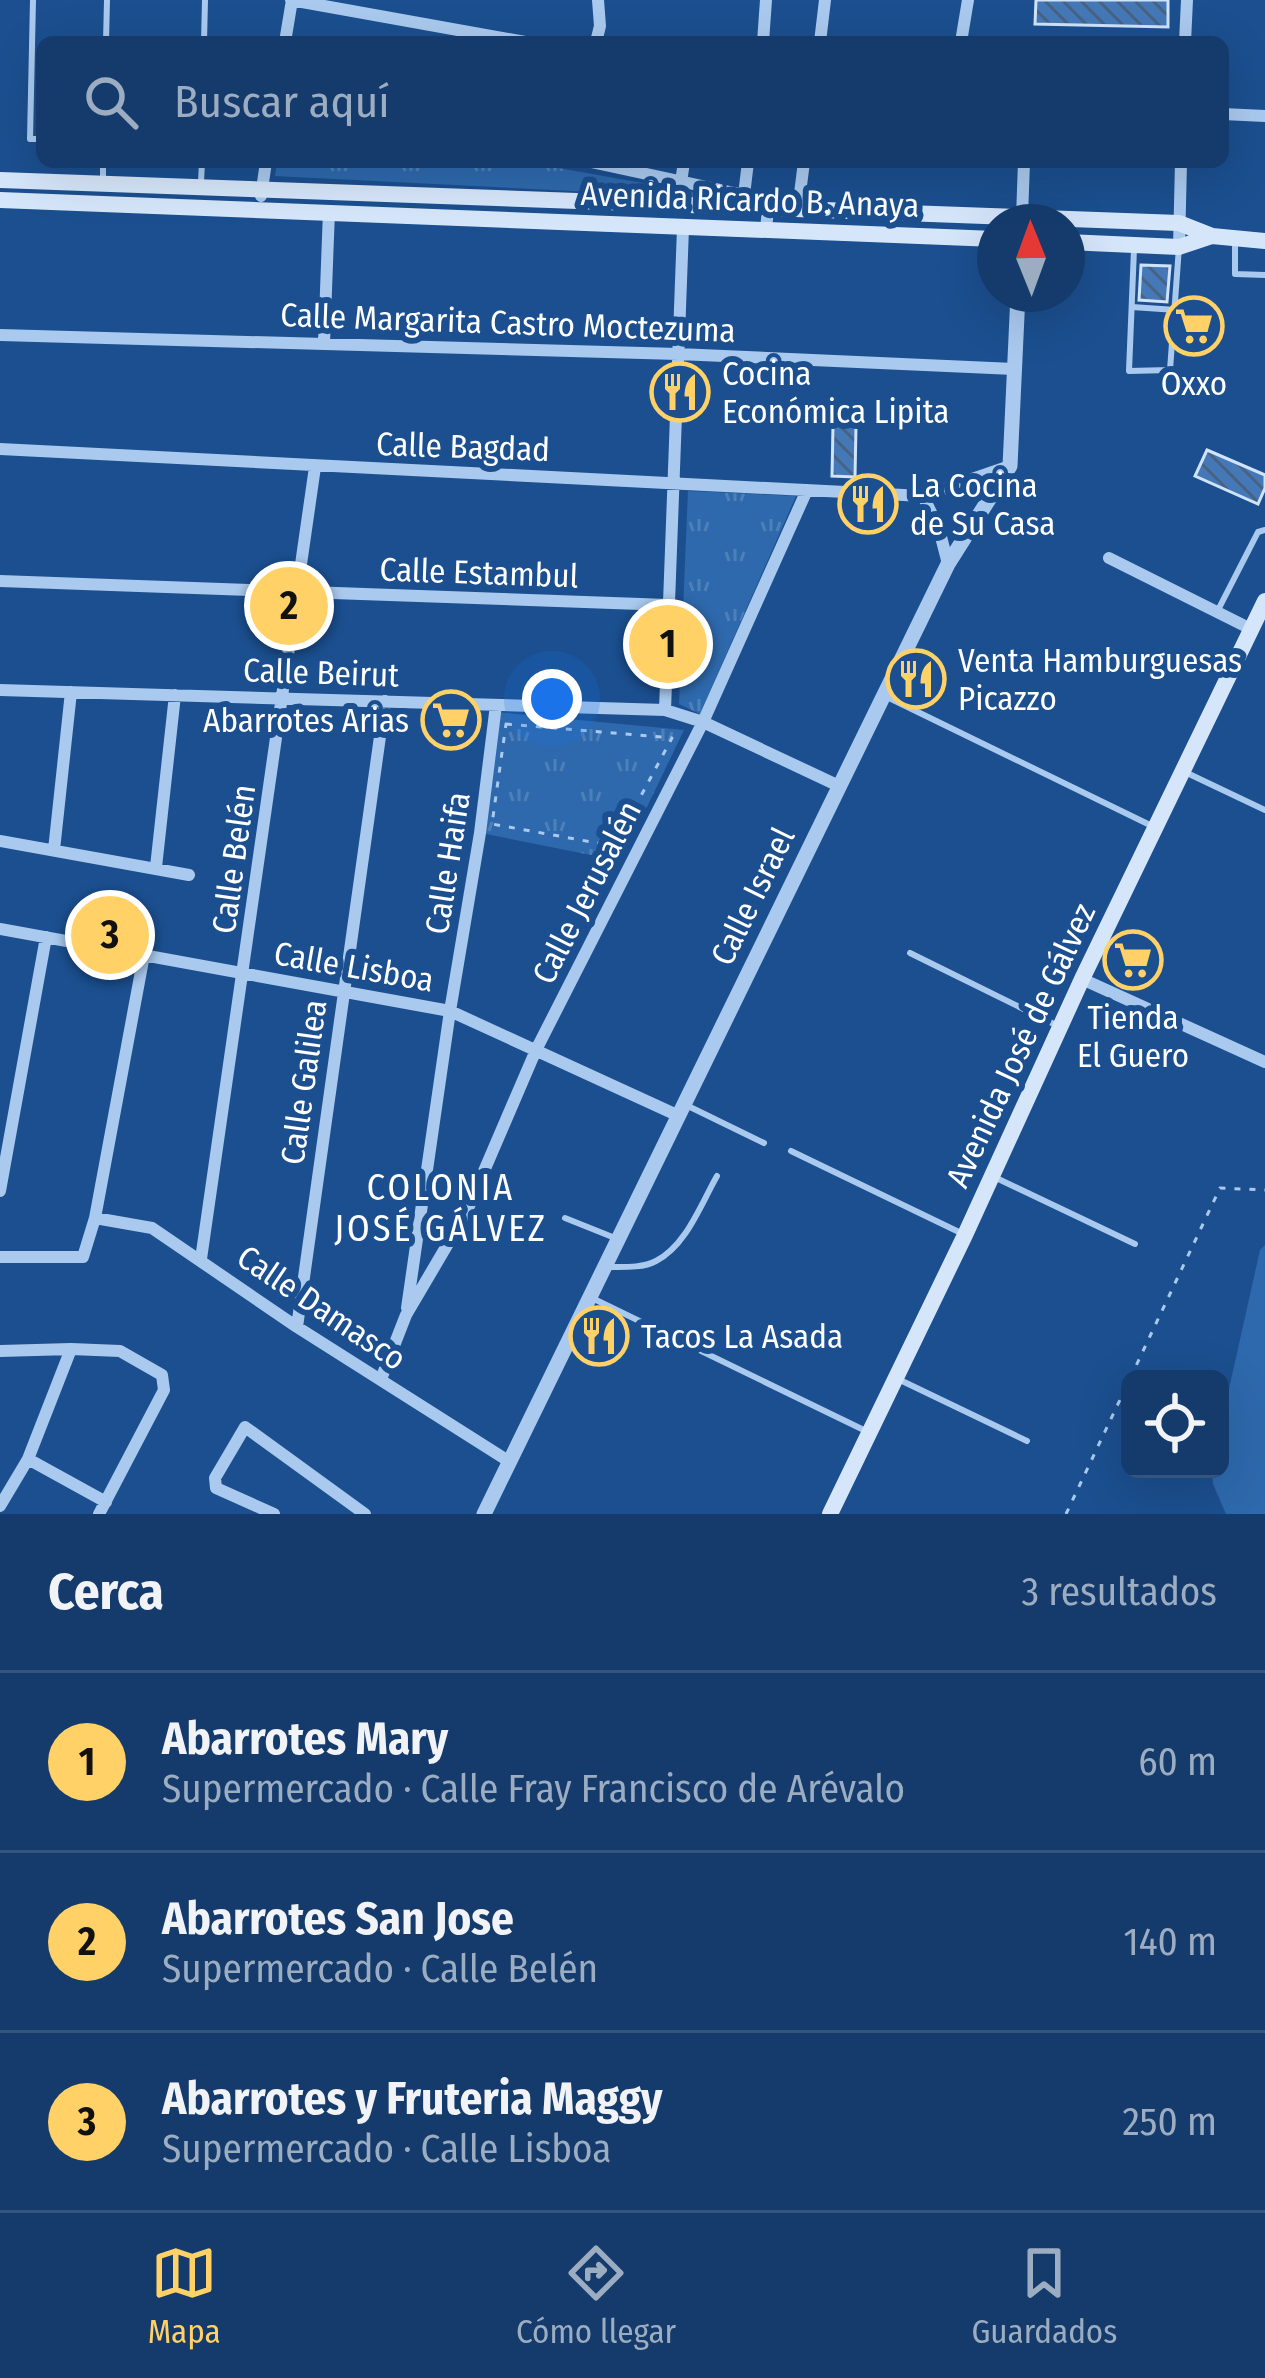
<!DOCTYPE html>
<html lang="es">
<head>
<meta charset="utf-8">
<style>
  body { margin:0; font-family:"Fira Sans Condensed",sans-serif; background:#214673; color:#f1f3f6 }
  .controls { position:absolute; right:36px; bottom:36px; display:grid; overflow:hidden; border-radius:18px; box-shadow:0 12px 48px #0002 }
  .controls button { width:108px; height:108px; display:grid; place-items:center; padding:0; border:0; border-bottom:3px solid #33557e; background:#143b6b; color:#f1f3f6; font:60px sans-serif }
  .compass { position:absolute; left:977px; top:204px; width:108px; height:108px; border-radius:50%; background:#143b6b; box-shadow:0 12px 48px #0002; rotate:359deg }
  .you { position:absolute; left:552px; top:699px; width:42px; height:42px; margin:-30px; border:9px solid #fff; border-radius:50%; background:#1a73e8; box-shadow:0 0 0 18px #1a73e833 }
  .badge { display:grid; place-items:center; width:78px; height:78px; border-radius:50%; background:#ffd166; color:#111; font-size:39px; font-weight:700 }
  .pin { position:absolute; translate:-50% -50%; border:6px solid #fff; box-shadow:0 3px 12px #0006 }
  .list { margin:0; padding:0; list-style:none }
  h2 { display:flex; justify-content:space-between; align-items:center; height:156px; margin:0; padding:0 48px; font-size:51px }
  h2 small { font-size:39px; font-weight:400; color:#9dadc1 }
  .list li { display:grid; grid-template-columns:78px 1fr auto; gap:36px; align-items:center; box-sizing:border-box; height:180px; padding:0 48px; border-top:3px solid #33557e }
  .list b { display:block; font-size:45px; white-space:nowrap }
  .list p { margin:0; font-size:39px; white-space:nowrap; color:#9dadc1 }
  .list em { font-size:39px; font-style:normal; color:#9dadc1 }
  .icon { flex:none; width:66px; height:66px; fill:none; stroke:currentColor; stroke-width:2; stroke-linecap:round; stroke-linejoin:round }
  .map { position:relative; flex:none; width:1265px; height:1514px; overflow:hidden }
  .search { position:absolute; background:#143b6b; box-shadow:0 12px 48px #0002; left:36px; right:36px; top:36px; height:132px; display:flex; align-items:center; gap:30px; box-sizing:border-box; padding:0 42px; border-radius:18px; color:#9dadc1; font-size:45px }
  .sheet { height:696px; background:#143b6b }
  nav { display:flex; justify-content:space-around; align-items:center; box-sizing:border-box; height:168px; border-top:3px solid #33557e; background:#143b6b; font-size:33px; color:#9dadc1 }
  nav a { display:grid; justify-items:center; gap:6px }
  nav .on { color:#ffd166 }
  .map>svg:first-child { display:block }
  .grass { fill:#2e69ad }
  .park { fill:url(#park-tufts) }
  .building { fill:url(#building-back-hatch); stroke:#cfe3fa; stroke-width:3 }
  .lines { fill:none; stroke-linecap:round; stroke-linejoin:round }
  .path { stroke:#a9c9ee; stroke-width:3; stroke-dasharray:6 9; stroke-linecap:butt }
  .service { stroke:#a9c9ee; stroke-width:6 }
  .minor { stroke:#a9c9ee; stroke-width:12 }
  .tertiary { stroke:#a9c9ee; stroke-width:15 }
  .secondary { stroke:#d6e6fa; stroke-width:16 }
  .labels { text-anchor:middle; stroke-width:12; stroke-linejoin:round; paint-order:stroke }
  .street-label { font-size:33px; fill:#fff; stroke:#1b4f8f }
  .poi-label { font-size:33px; fill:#fff; stroke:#1b4f8f; text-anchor:start }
  .neighbourhood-label { font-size:36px; letter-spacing:3px; fill:#fff; stroke:#1b4f8f }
</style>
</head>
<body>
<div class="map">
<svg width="1265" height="1514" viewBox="0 0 1265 1514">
  <defs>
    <pattern id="park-tufts" width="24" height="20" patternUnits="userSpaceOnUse" patternTransform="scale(3)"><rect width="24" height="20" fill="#2e69ad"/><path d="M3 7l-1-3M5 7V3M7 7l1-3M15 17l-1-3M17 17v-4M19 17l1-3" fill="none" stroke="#4d80b9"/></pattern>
    <pattern id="building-back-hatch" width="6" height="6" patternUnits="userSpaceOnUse" patternTransform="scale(3)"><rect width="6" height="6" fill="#4478b7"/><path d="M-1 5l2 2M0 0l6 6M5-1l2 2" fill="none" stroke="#486282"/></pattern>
  </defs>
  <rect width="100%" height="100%" fill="#1b4f8f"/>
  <path class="grass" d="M1265,1245v269h-39l-13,-30 -1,-15h8v-40l40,-179z"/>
  <path class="park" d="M277,162h248l207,37 -457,-23z
    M688,491l108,5 -96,218 -21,-10z
    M496,712l188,18 -63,131 -140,-28z"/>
  <path class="building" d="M1036,0h132v27l-133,-3z
    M1141,265l29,1 -3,36 -28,-2z
    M833,425l23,1 -1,51 -23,-1z
    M1207,450l58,25v13l-7,16 -63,-28z"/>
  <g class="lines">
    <path class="path" d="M506,724l166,14 -58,108 -122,-22z
      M1066,1514l154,-326 45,2"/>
    <path class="service" d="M33,0l-3,139h12
      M106,42l1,-42
      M204,42l1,-42
      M103,179v-17
      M201,182l1,-20
      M1235,242v32l30,1
      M1134,249l-5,122 41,-1 9,-123
      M1132,307l44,3
      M1217,612l41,-80 7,-2
      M887,697l263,128
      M1187,773l78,37
      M910,953l148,73
      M688,1106l76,37
      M791,1151l170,82
      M992,1176l143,68
      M565,1218l50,20
      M609,1267c15,0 34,1 47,-6 30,-15 45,-57 61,-85
      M594,1299l274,133
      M900,1380l127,61"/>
    <path class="minor" d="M291,0l234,42
      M285,42l7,-42
      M596,42l4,-16 -2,-26
      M763,42l3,-42
      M820,42l5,-42
      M961,42l7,-42
      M1185,42l2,-42
      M1223,114l42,2
      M591,162l153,33 24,13 -2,22
      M681,182l3,-20
      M744,195l4,-33
      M261,196l5,-34
      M798,209l6,-47
      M1022,217l2,-55
      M1179,247l2,-85
      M0,335l678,19 336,15
      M324,343l5,-132
      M0,449l923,47 87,-30
      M923,496l16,33 9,35
      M1109,558l142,71
      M0,581l668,24
      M0,690l665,20 38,12 136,64
      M665,710l18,-482
      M0,841l189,34
      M54,850l17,-158
      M156,867l19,-172
      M0,929l450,82 229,105
      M1082,979l183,83
      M0,1191l46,-254
      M95,1218l57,10 145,99 213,135
      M0,1257h83l12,-39 49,-263
      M201,1259l114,-792
      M407,1308l43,-297 30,-178 16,-128
      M297,1327l88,-626
      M0,1351l71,-2 49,2 42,24 2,15 -65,124
      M381,1379l25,-64 60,-102 70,-163 167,-328 104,-232
      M28,1459l78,43
      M0,1506l28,-47 43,-110
      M274,1514l-58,-26 -1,-10 30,-51 120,87"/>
    <path class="tertiary" d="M484,1514l464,-950 62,-98 8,-172"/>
    <path class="secondary" d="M0,180l1179,43 33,13 53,5
      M0,200l995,39
      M1067,242l112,5 33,-11
      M830,1514l135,-279 117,-256 183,-378"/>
  </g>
  <defs>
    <g id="supermarket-ring" transform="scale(3)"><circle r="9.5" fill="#1b4f8f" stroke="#ffd166" stroke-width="1.5"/><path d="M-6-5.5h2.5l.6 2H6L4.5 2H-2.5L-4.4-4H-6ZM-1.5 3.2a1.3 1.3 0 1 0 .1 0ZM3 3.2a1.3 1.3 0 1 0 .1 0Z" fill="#ffd166"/></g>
    <g id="restaurant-ring" transform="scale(3)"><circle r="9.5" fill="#1b4f8f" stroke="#ffd166" stroke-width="1.5"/><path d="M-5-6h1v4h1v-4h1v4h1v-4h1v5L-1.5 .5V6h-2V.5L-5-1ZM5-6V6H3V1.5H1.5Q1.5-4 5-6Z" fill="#ffd166"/></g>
  </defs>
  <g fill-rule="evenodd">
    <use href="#supermarket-ring" x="1194" y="326"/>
    <use href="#restaurant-ring" x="680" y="392"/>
    <use href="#restaurant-ring" x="868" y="504"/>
    <use href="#restaurant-ring" x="916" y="679"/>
    <use href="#supermarket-ring" x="451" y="720"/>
    <use href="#supermarket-ring" x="1133" y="960"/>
    <use href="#restaurant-ring" x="599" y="1336"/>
  </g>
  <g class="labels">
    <g class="street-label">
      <text transform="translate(750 199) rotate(2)" y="12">Avenida Ricardo B. Anaya</text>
      <text transform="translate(508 322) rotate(2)" y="12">Calle Margarita Castro Moctezuma</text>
      <text transform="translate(463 446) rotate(2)" y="12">Calle Bagdad</text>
      <text transform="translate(479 572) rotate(2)" y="12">Calle Estambul</text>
      <text transform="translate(321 672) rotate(2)" y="12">Calle Beirut</text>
      <text transform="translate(233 859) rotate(-82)" y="12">Calle Belén</text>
      <text transform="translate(447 863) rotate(-81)" y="12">Calle Haifa</text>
      <text transform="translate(586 892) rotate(-63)" y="12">Calle Jerusalén</text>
      <text transform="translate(752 896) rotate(-64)" y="12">Calle Israel</text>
      <text transform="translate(354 966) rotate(10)" y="12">Calle Lisboa</text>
      <text transform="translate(1020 1045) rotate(-65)" y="12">Avenida José de Gálvez</text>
      <text transform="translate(303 1082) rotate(-82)" y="12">Calle Galilea</text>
      <text transform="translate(322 1307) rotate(34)" y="12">Calle Damasco</text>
    </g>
    <g class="poi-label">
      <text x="722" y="385">Cocina<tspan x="722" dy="38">Económica Lipita</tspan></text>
      <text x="1194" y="395" text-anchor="middle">Oxxo</text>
      <text x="910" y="497">La Cocina<tspan x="910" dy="38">de Su Casa</tspan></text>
      <text x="958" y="672">Venta Hamburguesas<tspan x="958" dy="38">Picazzo</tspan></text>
      <text x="409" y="732" text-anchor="end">Abarrotes Arias</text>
      <text x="1133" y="1029" text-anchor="middle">Tienda<tspan x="1133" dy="38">El Guero</tspan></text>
      <text x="641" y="1348">Tacos La Asada</text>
    </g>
    <g class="neighbourhood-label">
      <text x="441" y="1200">COLONIA<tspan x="441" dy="41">JOSÉ GÁLVEZ</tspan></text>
    </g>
  </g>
</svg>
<div class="controls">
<button><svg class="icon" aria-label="locate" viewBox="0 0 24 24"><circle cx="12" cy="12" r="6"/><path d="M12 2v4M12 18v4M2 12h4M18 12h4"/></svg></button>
</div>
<svg class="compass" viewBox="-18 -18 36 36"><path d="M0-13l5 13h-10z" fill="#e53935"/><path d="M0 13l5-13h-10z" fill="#9dadc1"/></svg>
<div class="you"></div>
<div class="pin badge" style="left:668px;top:644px">1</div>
<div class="pin badge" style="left:289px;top:606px">2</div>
<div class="pin badge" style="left:110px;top:935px">3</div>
<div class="search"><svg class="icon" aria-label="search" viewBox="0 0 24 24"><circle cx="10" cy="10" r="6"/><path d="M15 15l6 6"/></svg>Buscar aquí</div>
</div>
<section class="sheet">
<h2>Cerca<small>3 resultados</small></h2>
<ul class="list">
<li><span class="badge">1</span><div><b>Abarrotes Mary</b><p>Supermercado · Calle Fray Francisco de Arévalo</p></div><em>60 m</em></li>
<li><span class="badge">2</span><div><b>Abarrotes San Jose</b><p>Supermercado · Calle Belén</p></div><em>140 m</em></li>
<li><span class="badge">3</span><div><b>Abarrotes y Fruteria Maggy</b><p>Supermercado · Calle Lisboa</p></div><em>250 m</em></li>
</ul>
</section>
<nav>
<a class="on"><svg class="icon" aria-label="map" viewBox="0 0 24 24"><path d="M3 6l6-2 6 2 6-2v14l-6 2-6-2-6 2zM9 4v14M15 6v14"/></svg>Mapa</a>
<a><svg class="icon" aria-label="directions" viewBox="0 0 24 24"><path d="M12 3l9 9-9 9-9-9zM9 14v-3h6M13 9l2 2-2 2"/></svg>Cómo llegar</a>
<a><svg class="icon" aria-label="saved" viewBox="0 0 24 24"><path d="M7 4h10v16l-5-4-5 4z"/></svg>Guardados</a>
</nav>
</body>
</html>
